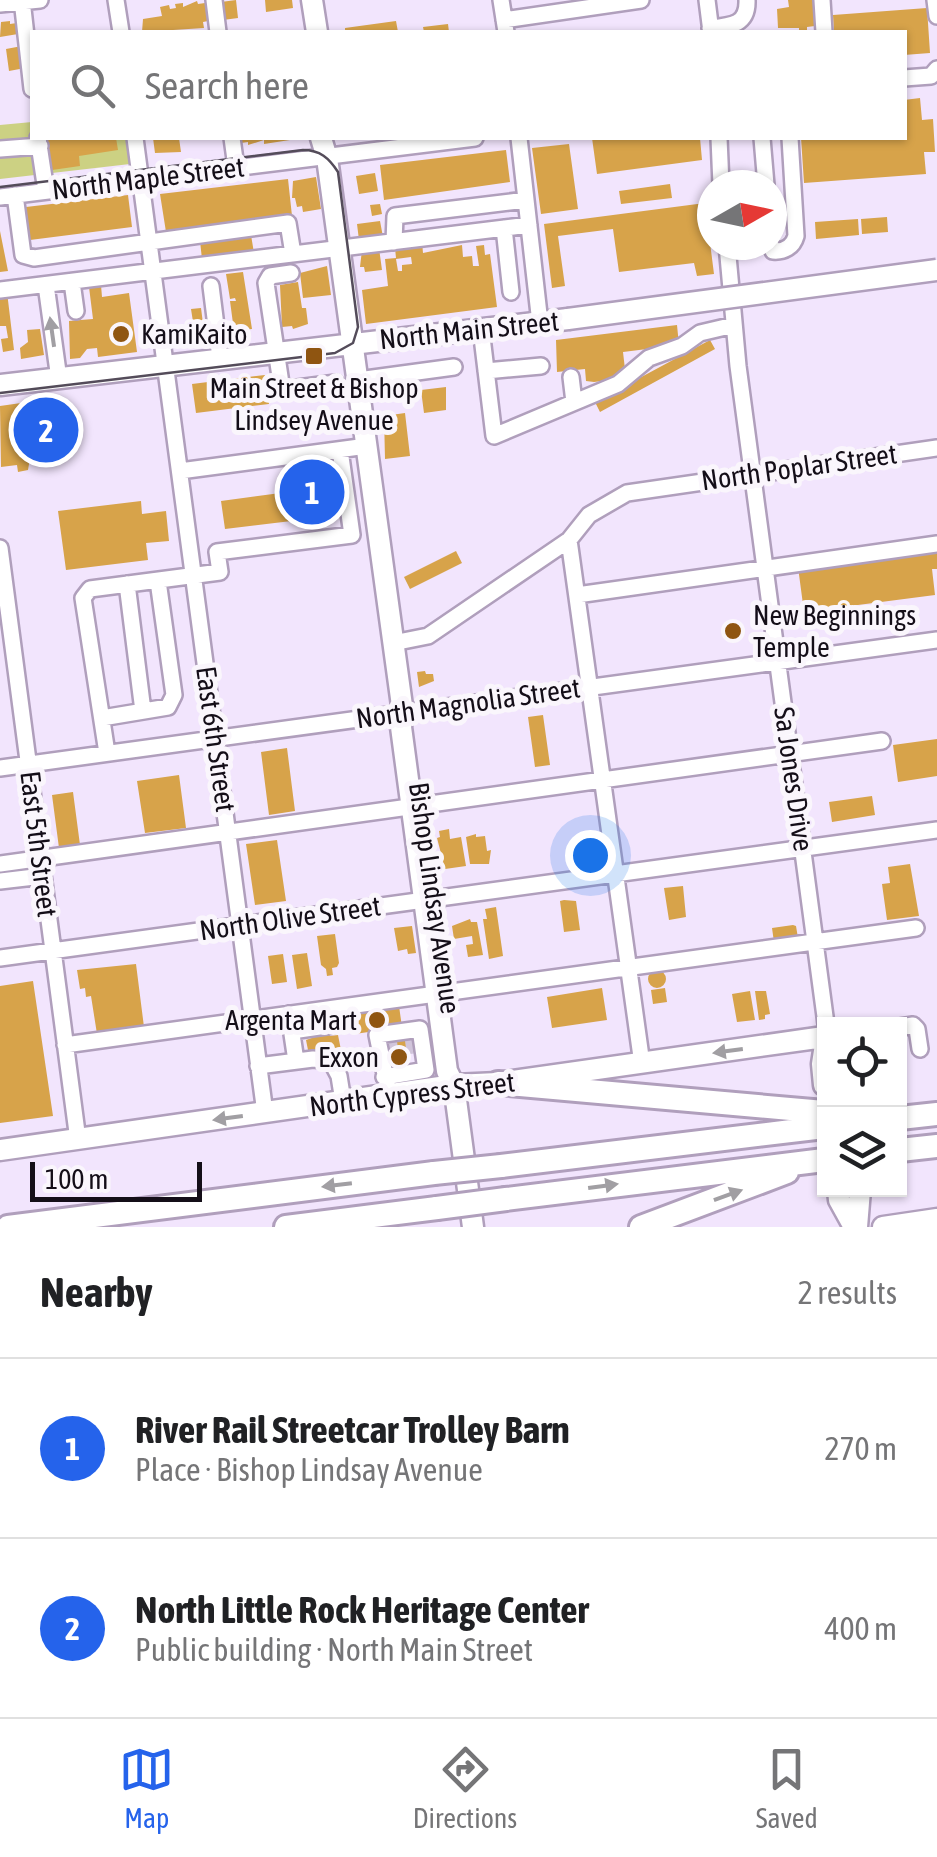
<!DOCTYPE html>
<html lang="en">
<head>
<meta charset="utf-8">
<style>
  body { margin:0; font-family:"Asap Condensed",sans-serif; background:#f6f6f6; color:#202124 }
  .controls { position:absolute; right:30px; bottom:30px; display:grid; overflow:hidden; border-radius:0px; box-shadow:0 2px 8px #0004 }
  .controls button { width:90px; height:90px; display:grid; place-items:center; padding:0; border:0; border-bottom:2px solid #e0e0e0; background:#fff; color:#202124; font:50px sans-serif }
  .compass { position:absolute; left:697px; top:170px; width:90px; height:90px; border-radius:50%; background:#fff; box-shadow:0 2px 8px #0004; rotate:81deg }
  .scale { position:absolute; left:30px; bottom:25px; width:172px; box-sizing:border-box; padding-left:10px; border:5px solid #140e18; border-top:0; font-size:28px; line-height:35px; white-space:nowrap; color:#140e18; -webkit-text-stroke:8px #faf6fc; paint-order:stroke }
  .you { position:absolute; left:590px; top:855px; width:35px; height:35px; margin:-25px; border:8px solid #fff; border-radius:50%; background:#1a73e8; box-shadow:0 0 0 15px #1a73e833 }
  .badge { display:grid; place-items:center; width:65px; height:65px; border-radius:50%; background:#2563eb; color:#fff; font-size:32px; font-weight:700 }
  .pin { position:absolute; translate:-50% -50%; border:5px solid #fff; box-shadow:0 2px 10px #0006 }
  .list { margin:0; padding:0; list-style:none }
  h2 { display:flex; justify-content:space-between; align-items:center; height:130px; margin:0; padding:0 40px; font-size:42px }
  h2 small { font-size:32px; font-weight:400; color:#757577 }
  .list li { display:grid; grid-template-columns:65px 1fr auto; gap:30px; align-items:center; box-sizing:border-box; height:180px; padding:0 40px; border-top:2px solid #e0e0e0 }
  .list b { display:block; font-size:38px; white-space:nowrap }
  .list p { margin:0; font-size:32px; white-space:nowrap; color:#757577 }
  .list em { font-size:32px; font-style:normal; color:#757577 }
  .icon { flex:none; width:55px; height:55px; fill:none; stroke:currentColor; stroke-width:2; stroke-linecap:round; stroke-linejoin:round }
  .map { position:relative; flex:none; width:937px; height:1227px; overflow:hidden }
  .search { position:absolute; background:#fff; box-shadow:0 2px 8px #0004; left:30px; right:30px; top:30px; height:110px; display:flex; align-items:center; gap:25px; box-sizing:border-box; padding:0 35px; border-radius:0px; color:#757577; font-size:38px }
  .sheet { height:490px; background:#fff }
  nav { display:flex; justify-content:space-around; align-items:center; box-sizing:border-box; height:140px; border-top:2px solid #e0e0e0; background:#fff; font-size:28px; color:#757577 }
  nav a { display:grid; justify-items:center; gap:5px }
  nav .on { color:#2563eb }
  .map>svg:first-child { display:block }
  .green { fill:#ccd183 }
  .building { fill:#d7a34a; fill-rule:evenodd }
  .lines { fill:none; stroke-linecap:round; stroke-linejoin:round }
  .minor-tunnel { stroke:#d1c5db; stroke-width:15; stroke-dasharray:15 8; stroke-linecap:butt }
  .minor-casing { stroke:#b09fbc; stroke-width:20 }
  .major-casing { stroke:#b09fbc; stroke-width:25 }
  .highway-casing { stroke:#b09fbc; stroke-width:28 }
  .minor { stroke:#fff; stroke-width:15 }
  .major { stroke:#fff; stroke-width:20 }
  .highway { stroke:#fff; stroke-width:22 }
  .tram { stroke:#544c5a; stroke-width:2.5 }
  .major-bridge-casing { stroke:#b09fbc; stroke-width:25; stroke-linecap:butt }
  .highway-bridge-casing { stroke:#b09fbc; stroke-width:28; stroke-linecap:butt }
  .major-bridge { stroke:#fff; stroke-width:20 }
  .highway-bridge { stroke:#fff; stroke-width:22 }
  .oneway { fill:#a19fa3 }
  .poi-dot { fill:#8f5511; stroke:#faf6fc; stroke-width:4 }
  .labels { text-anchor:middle; stroke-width:10; stroke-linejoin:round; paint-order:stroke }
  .street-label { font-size:28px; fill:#140e18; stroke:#faf6fc }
  .poi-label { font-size:28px; fill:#140e18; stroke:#faf6fc; text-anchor:start }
</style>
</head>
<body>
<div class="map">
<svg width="937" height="1227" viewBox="0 0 937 1227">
  <rect width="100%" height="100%" fill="#f2e5fd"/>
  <path class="green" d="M32,122v16h95l3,26 -130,15v-54z"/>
  <path class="building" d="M236,0l2,18 -15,2 -2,-18z
    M265,0h27l1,8 -27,4z
    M788,0h25l2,26 -8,1v5h-8v-4h-21l-1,-19 12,-2z
    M197,1l1,3 7,-1 3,18 -5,1 1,6 -62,4 1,-13 19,-3 -2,-9 9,-2 1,4 6,-1 -1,-4 8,-1v4z
    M927,8l3,45 -26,2v-23h-70l-1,-17z
    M10,21v3l7,-1 1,11 -18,3 1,-15z
    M396,21l2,11h-53v-4z
    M448,24l1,8h-25l-1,-5z
    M22,46l3,22 -16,3 -3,-22z
    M920,98l2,22 11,-1 2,33h-11l2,22 -122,9 -3,-45h103v-38z
    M47,138h69l2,12 -39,6 1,10 -28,4z
    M153,138h26l2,14 -26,1z
    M240,138h50v2l-26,4v-4l-16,5v-3l-7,1z
    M592,138h108l2,22 -105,14z
    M569,144l9,65 -37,5 -9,-66z
    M506,150l4,32 -126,18 -4,-35z
    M375,173l3,18 -19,3 -3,-18z
    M316,177l5,32 -18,3 -1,-6 -5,1 -2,-9h-3l1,-17z
    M288,179l4,37 -126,16 -6,-38z
    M670,184l2,14 -51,6 -2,-13z
    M128,195l4,32 -102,13 -4,-33z
    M705,203l9,71 -17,2 -3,-13 -75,9 -6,-43 -55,7 7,50 -13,2 -8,-64z
    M380,204l2,10 -10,2 -2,-11z
    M887,217l1,15 -26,2 -1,-15z
    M858,219l1,16 -43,4 -1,-17z
    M380,221l3,16 -24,3 -2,-16z
    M0,231l8,40 -8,1z
    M251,235l3,18 -52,6 -2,-18z
    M422,242l1,11 39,-8 1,12 9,-1 1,10h6l-3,-20 8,-1 1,10 5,-1 7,53 -131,17 -4,-34 26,-4 -3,-27 11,-1 -1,-10zM411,257l1,7 -10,1v6h-4l-2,-12z
    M379,248l3,22 -17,2 -1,-5h-4l2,-17z
    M327,266l4,29 -28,3 -3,-25z
    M243,272l9,57 -18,2 -4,-30h6l-1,-3 -5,1 -4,-25z
    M298,282l4,26h4l2,16 -15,5 -1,-3 -10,1 -2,-42z
    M101,285l1,12 27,-4 8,59 -39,5 -1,-9 -10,1 -7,9 -10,1 -1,-38 24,-2 -4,-32z
    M7,292l7,58 -11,2 -2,-13 7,-1 -2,-12h-6v-33z
    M201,308l4,31 -9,2 -5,-32z
    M677,325l2,20 -56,7 3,26 -32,4 -8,-1 -1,-12 -28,3 -1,-32z
    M40,329l4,26 -23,4 -1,-11 8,-6 -1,-12z
    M710,340l5,9 -115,63 -5,-10z
    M265,375l4,29 -73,9 -4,-29z
    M446,387v23l-22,3 -3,-23z
    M48,400l9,59 -13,2 -9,-59z
    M21,403l8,61 -1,6 -10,2 -1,-7 -16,2 -1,-61z
    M405,413l5,43 -25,3 -1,-43z
    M334,464l7,51 -116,14 -4,-28 82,-11 -2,-22z
    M141,501l1,13 24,-3 3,30 -23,2 2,17 -82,10 -8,-59z
    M937,548v21h-5l3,26 -131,17 -6,-45z
    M456,551l6,12 -52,26 -6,-12z
    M425,671l1,3h7l1,7 -15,6 -2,-15z
    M543,715l7,50 -15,2 -7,-50z
    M937,739v37l-39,6 -5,-37z
    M287,748l8,63 -26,4 -8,-63z
    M179,775l7,53 -41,5 -8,-52z
    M73,792l7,53 -21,3 -7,-53z
    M872,796l3,19 -43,7 -3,-20z
    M449,829l1,10 11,-2 5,29 -21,3 -8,-31 3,-1 -1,-6z
    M476,834v3l9,-1 2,15 4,-1 -2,14h-19l-4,-27z
    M277,840l9,61 -31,4 -9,-61z
    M910,864l9,52 -32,4 -5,-36 8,-1 -2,-16z
    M683,886l3,31 -17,3 -5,-32z
    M564,900l12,1 4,29 -16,2 -4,-31z
    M496,907l7,49 -14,3 -6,-40h4l-2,-10z
    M470,919l1,3h6l6,33 -15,2 -2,-12 7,-1 -1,-8 -18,3 -2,-13z
    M793,925l3,1 2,12 -24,4 -2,-14z
    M412,926l4,27 -8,1 -1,-5 -9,2 -4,-23z
    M335,934l4,29 -2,4 -5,1 1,7 -6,1 -1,-7 -5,-4 -4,-29z
    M307,953l5,33 -15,3 -5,-34z
    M283,954l4,28 -15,2 -4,-28z
    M136,964l8,63 -47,7 -6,-38 -5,1 -1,-9 -5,1 -3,-19z
    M648 979a9 9 0 1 1 18 0a9 9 0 1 1-18 0Z
    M33,981l20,135 -53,7v-137z
    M602,988l5,32 -55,8 -5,-31z
    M665,988l2,14 -14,2 -2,-14z
    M750,991l5,29 -18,2 -5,-28z
    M755,991h11l4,23 -5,1v4l-6,1z
    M399,1006l3,21 -47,7 -3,-21z
    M329,1032l1,4 8,-1 3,15 -32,5 -3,-15z
    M412,1039l2,13 -7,1 2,18 -15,2 -3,-18 -7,1 -2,-12z"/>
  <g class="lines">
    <path class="minor-tunnel" d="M383,1050l30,-4
      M392,1060l16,-2"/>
    <g class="minor-casing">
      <path id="minor" d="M22,0l10,89
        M116,0l5,32
        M214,0l4,32
        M501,0l5,32
        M707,0l4,32
        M822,0l2,32
        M935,0l2,16
        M0,4l40,-4
        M504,20l137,-20
        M710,28c21,-2 38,-3 37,-28
        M904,78l27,-2 6,-7
        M38,138l8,53
        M135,138l130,975
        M232,138l4,29
        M519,138l21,185
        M719,138l2,47
        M762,138l4,47
        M0,149l40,-3
        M15,195l8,60 11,3 254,-35 5,31
        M0,197l475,-59
        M504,228l7,64
        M394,242l1,-26 131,-16
        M727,245l11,121 88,658
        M771,245l2,6c11,1 20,-4 23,-15l-6,-98
        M291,273l-21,3 -4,7 16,107 54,-7
        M72,282l4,29
        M46,285l13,94
        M211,286l9,72
        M0,290l529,-65
        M481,329l13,107 124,-52 31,-26 33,-12 18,-13 34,-8
        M486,371l55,-5
        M571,377l3,25
        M358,380l96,-13
        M180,471l187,-25
        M0,548l78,592
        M127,584l16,127
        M577,595l360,-51
        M393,643l35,-7 141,-96
        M102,718l66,-11 6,-12 -16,-114
        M107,753l-24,-155 7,-9 130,-17 -3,-20 135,-17 -12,-85
        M0,768l937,-128
        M0,864l882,-123
        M0,881l43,-5
        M0,958l937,-128
        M289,1014l7,47
        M900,1027l13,-2 4,4 3,20
        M292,1031l41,-6
        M65,1045l851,-117
        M642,1064l-73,-524 20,-25 38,-22 310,-45
        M258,1066l55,-7 18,2 8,15 4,25
        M384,1077l42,-7 -6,-41 -43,6 12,59"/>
    </g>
    <g class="major-casing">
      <path id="major" d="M312,0l5,32
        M321,138l6,20 76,555 -2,14 46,344 7,14 19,142
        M0,385l568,-66
        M824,1051l-2,13 2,21
        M0,1150l454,-65 44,-2 326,-46
        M838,1190l1,10 15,27
        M857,1227l3,-37
        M883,1227l54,-8"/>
    </g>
    <g class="highway-casing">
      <path id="highway" d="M498,1083l326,29
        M900,1118l37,-4
        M900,1150l37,-4
        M501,1166l323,-39
        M506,1199l318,-39
        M8,1227l426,-54
        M286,1227l151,-19
        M641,1227l146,-55"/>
    </g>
    <use href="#minor" class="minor"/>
    <use href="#major" class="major"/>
    <use href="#highway" class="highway"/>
    <path class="tram" d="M0,187l303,-37c17,0 26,8 35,22l20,155 -5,16 -18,10 -335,40"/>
    <g class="major-bridge-casing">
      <path id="major-bridge" d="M568,319l369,-49"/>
    </g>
    <g class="highway-bridge-casing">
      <path id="highway-bridge" d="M434,1173l67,-7
        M437,1208l69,-9"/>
    </g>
    <use href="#major-bridge" class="major-bridge"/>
    <use href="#highway-bridge" class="highway-bridge"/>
  </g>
  <defs><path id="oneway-solid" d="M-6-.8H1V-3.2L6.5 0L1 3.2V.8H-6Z" transform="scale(2.5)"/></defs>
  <g class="oneway">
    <use href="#oneway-solid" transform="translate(52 332) rotate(-98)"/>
    <use href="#oneway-solid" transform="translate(728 1051) rotate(172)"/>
    <use href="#oneway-solid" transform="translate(228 1118) rotate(172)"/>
    <use href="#oneway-solid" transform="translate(337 1185) rotate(173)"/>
    <use href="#oneway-solid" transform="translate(603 1186) rotate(-8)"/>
    <use href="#oneway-solid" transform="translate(728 1195) rotate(-20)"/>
  </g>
  <g class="poi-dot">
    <circle cx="121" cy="334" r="10"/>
    <rect x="304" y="346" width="20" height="20" rx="5"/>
    <circle cx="733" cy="631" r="10"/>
    <circle cx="377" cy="1020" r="10"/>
    <circle cx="399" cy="1057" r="10"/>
  </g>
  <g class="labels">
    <g class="street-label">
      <text transform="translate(148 178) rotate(-7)" y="10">North Maple Street</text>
      <text transform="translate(469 330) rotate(-6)" y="10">North Main Street</text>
      <text transform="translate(799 467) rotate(-8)" y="10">North Poplar Street</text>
      <text transform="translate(468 703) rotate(-8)" y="10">North Magnolia Street</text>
      <text transform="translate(216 739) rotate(82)" y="10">East 6th Street</text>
      <text transform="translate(794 779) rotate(82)" y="10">Sa Jones Drive</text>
      <text transform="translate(39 844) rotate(83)" y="10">East 5th Street</text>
      <text transform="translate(435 898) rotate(82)" y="10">Bishop Lindsay Avenue</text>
      <text transform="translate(290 918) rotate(-8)" y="10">North Olive Street</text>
      <text transform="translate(412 1094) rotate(-7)" y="10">North Cypress Street</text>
    </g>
    <g class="poi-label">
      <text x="141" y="344">KamiKaito</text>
      <text x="314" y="398" text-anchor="middle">Main Street &amp; Bishop<tspan x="314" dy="32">Lindsey Avenue</tspan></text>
      <text x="753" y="625">New Beginnings<tspan x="753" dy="32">Temple</tspan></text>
      <text x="357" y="1030" text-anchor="end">Argenta Mart</text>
      <text x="379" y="1067" text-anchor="end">Exxon</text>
    </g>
  </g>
</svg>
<div class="controls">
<button><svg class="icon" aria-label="locate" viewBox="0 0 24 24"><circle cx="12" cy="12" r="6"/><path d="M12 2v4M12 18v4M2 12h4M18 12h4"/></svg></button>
<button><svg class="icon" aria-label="layers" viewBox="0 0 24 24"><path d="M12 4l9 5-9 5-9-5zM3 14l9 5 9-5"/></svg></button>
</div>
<svg class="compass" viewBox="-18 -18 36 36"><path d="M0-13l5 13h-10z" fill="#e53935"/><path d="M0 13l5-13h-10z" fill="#757577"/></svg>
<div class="scale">100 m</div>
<div class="you"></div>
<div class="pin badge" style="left:312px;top:492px">1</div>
<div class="pin badge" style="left:46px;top:430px">2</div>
<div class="search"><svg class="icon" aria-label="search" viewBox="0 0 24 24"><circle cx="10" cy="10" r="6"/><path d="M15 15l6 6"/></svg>Search here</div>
</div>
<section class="sheet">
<h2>Nearby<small>2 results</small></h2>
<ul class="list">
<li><span class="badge">1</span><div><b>River Rail Streetcar Trolley Barn</b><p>Place · Bishop Lindsay Avenue</p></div><em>270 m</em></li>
<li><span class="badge">2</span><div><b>North Little Rock Heritage Center</b><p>Public building · North Main Street</p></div><em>400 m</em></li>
</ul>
</section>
<nav>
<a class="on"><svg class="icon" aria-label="map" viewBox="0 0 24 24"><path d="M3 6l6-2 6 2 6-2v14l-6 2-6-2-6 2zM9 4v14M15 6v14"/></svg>Map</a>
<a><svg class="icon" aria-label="directions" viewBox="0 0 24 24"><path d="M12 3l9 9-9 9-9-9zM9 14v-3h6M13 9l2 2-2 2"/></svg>Directions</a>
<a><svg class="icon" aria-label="saved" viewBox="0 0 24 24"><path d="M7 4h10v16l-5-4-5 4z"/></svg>Saved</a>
</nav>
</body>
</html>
